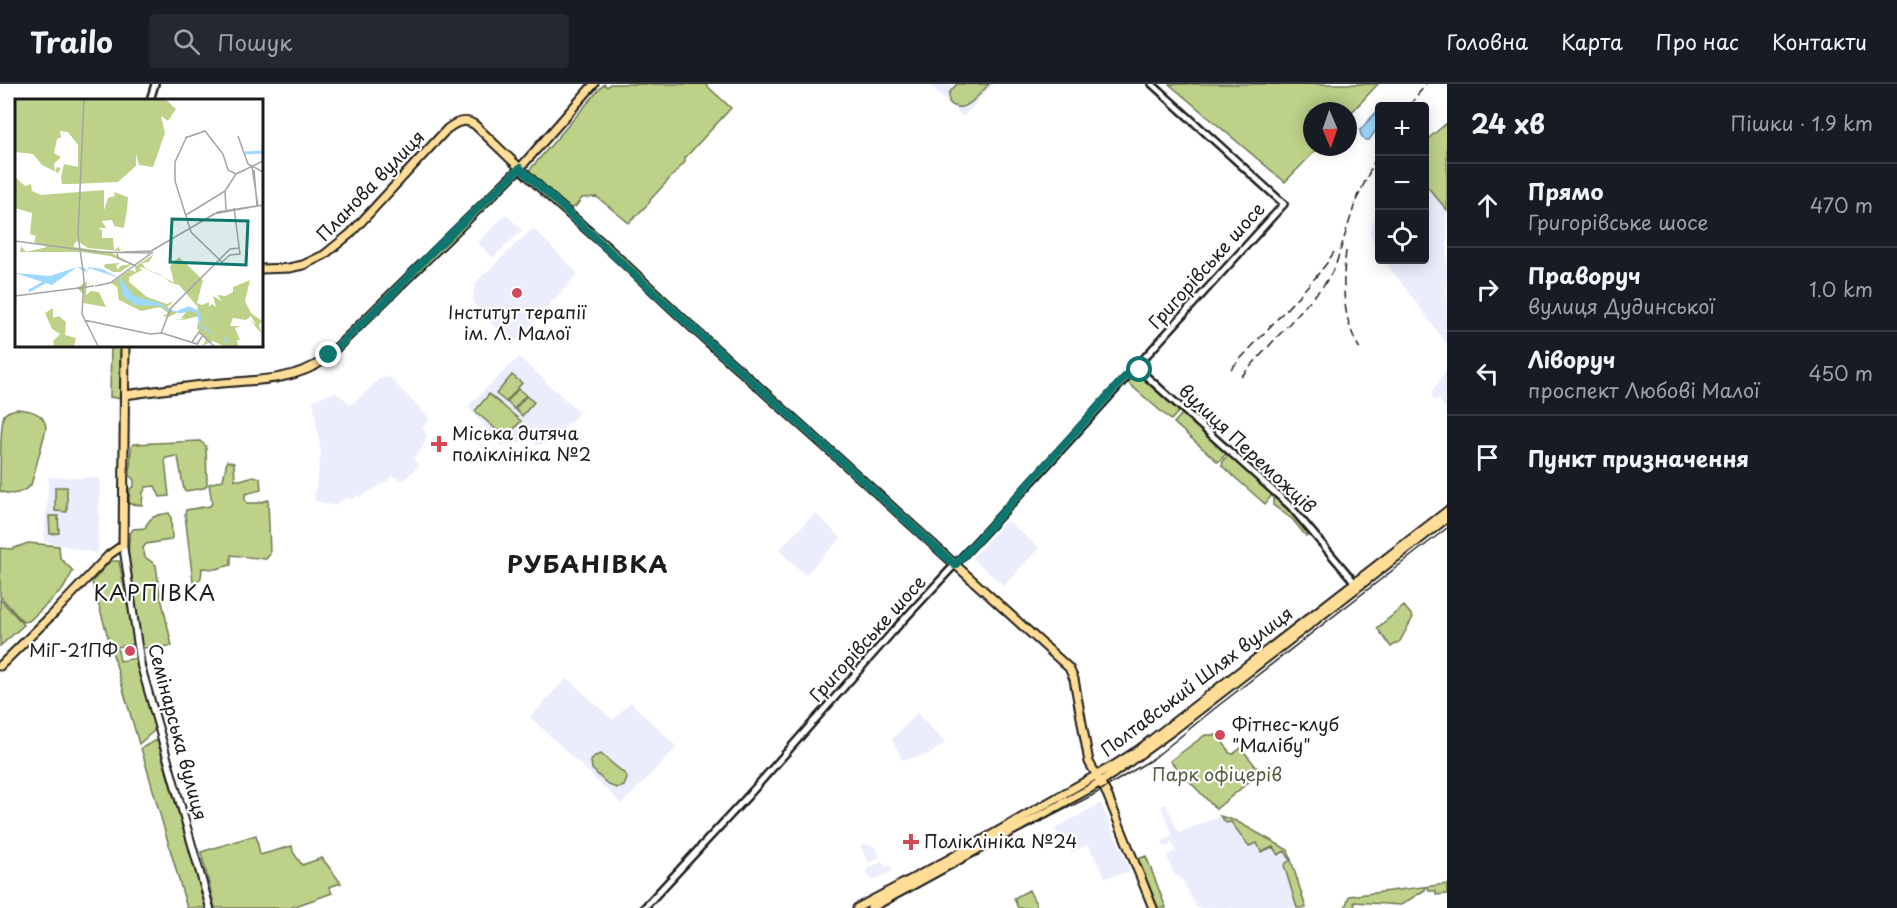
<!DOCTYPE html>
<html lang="uk">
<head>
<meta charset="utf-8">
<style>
  body { margin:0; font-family:"Playpen Sans",sans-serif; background:#242831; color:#f1f3f6 }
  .controls { position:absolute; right:18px; top:18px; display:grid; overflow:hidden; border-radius:6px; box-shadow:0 3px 15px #0003 }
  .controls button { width:54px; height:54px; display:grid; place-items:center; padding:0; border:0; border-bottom:2px solid #363941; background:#171b24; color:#f1f3f6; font:30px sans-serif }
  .compass { position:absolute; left:1303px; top:18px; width:54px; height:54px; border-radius:50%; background:#171b24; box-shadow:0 3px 15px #0003; rotate:178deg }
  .stop { position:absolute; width:18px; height:18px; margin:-14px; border:4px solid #0f766e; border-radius:50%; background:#fff }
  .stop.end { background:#0f766e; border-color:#fff; box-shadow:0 2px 6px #0008 }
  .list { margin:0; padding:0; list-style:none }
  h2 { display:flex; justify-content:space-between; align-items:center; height:78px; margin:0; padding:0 24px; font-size:26px }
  h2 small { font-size:20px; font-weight:400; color:#9ea1a6 }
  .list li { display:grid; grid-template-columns:39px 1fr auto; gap:18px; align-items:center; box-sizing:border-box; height:84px; padding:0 24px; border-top:2px solid #363941 }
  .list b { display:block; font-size:22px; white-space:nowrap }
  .list p { margin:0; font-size:20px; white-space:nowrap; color:#9ea1a6 }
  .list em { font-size:20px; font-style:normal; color:#9ea1a6 }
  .icon { flex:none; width:33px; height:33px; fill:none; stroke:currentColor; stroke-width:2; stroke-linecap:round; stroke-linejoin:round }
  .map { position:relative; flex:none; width:1447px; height:824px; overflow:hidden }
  header { display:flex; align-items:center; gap:36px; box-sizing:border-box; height:84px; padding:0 30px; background:#171b24; border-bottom:2px solid #363941 }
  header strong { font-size:28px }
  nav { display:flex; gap:33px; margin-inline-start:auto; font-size:21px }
  .search { width:420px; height:54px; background:#242831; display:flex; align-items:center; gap:15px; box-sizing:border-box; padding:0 21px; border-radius:6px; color:#9ea1a6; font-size:22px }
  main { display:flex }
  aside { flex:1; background:#171b24 }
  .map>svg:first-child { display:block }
  .built { fill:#ebedfc }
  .green { fill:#bdd288; stroke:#6c7752; stroke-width:1.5 }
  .water { fill:#9ed8fe; stroke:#6a8da4; stroke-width:1.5 }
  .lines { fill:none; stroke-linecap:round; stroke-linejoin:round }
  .tertiary-casing { stroke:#1c1c1c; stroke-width:10 }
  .secondary-casing { stroke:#1c1c1c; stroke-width:10 }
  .primary-casing { stroke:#1c1c1c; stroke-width:11 }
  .tertiary { stroke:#fff; stroke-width:5 }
  .secondary { stroke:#fff; stroke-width:6 }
  .primary { stroke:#ffdd96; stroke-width:7 }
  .tram { stroke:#1c1c1c; stroke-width:1.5 }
  .rail { stroke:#1c1c1c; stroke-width:1.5; stroke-dasharray:9 4.5; stroke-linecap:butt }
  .route { stroke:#0f766e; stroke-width:8 }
  .poi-dot { fill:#d1495b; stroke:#fff; stroke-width:2 }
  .labels { text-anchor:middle; stroke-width:4.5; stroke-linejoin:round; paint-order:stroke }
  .street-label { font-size:18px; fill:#1c1c1c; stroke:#fff }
  .poi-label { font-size:18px; fill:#1c1c1c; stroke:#fff; text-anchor:start }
  .park-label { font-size:18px; fill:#545c42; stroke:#fff }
  .quarter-label { font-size:21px; letter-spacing:1.5px; fill:#1c1c1c; stroke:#fff }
  .district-label { font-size:24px; font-weight:bold; letter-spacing:1.5px; fill:#1c1c1c; stroke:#fff }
  .inset-river { fill:none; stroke:#9ed8fe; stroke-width:3 }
  .inset-road { fill:none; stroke:#a4a4a4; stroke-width:1.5 }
  .view { fill:#0f766e; fill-opacity:0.15; stroke:#0f766e; stroke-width:3 }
  .inset-edge { fill:none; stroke:#1c1c1c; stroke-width:3 }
</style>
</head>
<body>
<header>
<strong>Trailo</strong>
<div class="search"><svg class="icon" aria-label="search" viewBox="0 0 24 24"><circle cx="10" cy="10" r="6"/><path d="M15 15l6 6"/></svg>Пошук</div>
<nav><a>Головна</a><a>Карта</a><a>Про нас</a><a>Контакти</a></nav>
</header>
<main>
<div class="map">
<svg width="1447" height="824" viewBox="0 0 1447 824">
  <rect width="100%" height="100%" fill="#fff"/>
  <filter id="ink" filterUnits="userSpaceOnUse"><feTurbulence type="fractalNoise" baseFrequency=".0167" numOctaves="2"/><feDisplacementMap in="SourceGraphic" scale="12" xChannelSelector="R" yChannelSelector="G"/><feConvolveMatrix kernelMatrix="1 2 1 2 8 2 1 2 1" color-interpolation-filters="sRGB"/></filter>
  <g filter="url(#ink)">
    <path class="built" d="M929,0h65l-31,33z
      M1447,37v223l-63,-84h40l1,-119z
      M1379,118v52l-9,-21z
      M506,130l16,16 -29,28 -15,-16z
      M533,144l45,46 -66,71 -39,-42 2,-20z
      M519,273l60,55 -29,31 -14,2 -1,-4 -27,2 -7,3 -32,-38v-3z
      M1447,286v39l-10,-11 -3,3 -3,-8z
      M389,293l41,42 -8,10 5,5 -6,17 -8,7 6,7 -16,16 -10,-5 -6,5 -27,16 -1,-2 -8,5 -4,-3 -13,9 -20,-6 7,-48 -8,-52 22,-8 15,11h4l26,-25z
      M49,393l51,1 -2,76 -54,-13z
      M815,429l26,25 -36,37 -26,-25z
      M1007,436l32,28 -35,38 -32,-28z
      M567,594l46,42 17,-18 47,45 -55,57 -92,-87z
      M917,629l28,30 -15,11 -27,6 -11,-20z
      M1101,719l30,68 -25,7 -16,-29v-3l-4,-1 -14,8 -4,-9 -13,-14 1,-2z
      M1166,720l13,29 41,-17 6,7 5,-1 18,24 8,-3 4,9h2l10,-5 12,4 5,9 -6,5 13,43h-100l-15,-28h-2l-2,-5 -3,2 -8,-21 9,-5 -4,-9 -3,1 1,3 -6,1 -2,-6 11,-5 -12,-30z
      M864,760l10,2 6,11 -11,6 -9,-17z
      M882,777l4,6 4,-1 2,5 -20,10 -6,-11z"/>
    <path class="green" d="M604,0l3,3 3,-3h95l26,24 -46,50v4l-35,38v2l-21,21 -32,-26 -15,1 -7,9 -12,2 -37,-35z
      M957,0h32c-10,10 -26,34 -40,18v-9z
      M1169,0h209l-30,32v-5h-36v36h7l-34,35z
      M1447,39v87l-22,-26 -1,-42z
      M111,261h10l-1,13 2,41 -12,-2z
      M1140,286l42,38 -11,12 -44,-38z
      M512,291l10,8 -16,19 -10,-8z
      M518,305l8,6 -12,14 -7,-7z
      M489,310l32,27 -15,17 -31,-27z
      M526,312l8,6 -12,14 -7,-7z
      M17,325c13,1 29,4 29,20l-15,56c-10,9 -19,11 -31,6 0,-17 0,-64 4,-76 3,-4 8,-5 13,-6z
      M1187,328l42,39 -11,11 -44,-39 8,-9z
      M200,357l6,5 1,39 -3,3 -18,3 -2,-1 -6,-33 -2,-1 -10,2 -1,2 4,36 -9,1 -5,-11 -9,1 -3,6 -1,12 -13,-1 1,-15 4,-3v-6l-4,-4 1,-28 2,-4z
      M1232,369l40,36v6l-7,9 -43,-38 1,-6z
      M227,377l7,2 1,17h5l14,-4 6,2 1,12 -16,4v6l2,3h11l10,-3 2,54 -4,5 -35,-4v10l-15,4 -14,-1 -1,10 -4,4h-4l-8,-68 1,-4 24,-4 2,-3 -3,-19 14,-4z
      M55,403h12v25l-12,-1z
      M1280,412l32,36 -6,4 -14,-17 -19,-14v-7z
      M169,429l2,5 1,20 -2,2 -24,4 -3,4 2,9 11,8 3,23 13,58 -30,2c-3,-21 -22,-105 -9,-119l12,-1c5,-12 11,-13 24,-15z
      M49,432h9l1,17 -9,1z
      M28,459l31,3 1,12 13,13 -10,18 -34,32 -6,1 -23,-26v-48l12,1z
      M110,477h9l16,83 -18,3 3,14 17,-3 19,71 -17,15 -47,-162z
      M0,515l24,26 -24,21z
      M1404,522l9,11 -13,24 -9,6 -14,-19z
      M1205,651h12l11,14 1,4 4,1 8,-6 17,21 -1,6 -41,34 -46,-48z
      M157,656l49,168h-19l-46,-160z
      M601,670l25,21 1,4 -3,7c-13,7 -23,-9 -32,-17l-1,-8 4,-5z
      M1220,732l16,5 52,29 18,58h-9l-13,-43 6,-5 -5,-9 -7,4 -5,-8 -12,5 -4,-9 -8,3 -18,-24 -5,1z
      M256,751l4,20 32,-9 1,6 9,13 20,-7 19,25 -12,4 3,6 -42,15h-75l-14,-56z
      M1146,772l20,52h-8l-20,-49z
      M1447,800v10l-11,1v-4h-7l-1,-4h-2l-1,3 -24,15 -47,-3 1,6h-10l4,-12z
      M1029,806l9,18h-20l-4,-10z"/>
    <path class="water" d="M1378,26l1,16 -10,14h-4l-4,-5 -1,-5z"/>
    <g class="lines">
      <g class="tertiary-casing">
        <path id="tertiary" d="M150,16l5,-16
          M1135,282l155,140 67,79
          M644,824l104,-112 148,-168 142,-153 246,-271 -132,-120"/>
      </g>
      <g class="secondary-casing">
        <path id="secondary" d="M123,461l18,121 69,242"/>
      </g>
      <g class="primary-casing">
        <path id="primary" d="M261,185l28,-1 14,-3 21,-10 26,-21 97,-105c9,-7 18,-11 28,-4l75,72 59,52 88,83 141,126 231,210 5,11 15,83 18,32 46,114
          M125,311c29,-4 58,-8 87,-11 38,-4 80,-2 112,-24l196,-192 74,-84
          M0,582l55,-54 54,-57 14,-10 2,-200
          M857,824l92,-49 167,-95 22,-14 309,-239
          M871,824l218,-119 25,-16 61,-44 272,-211"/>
      </g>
      <use href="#tertiary" class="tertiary"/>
      <use href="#secondary" class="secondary"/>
      <use href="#primary" class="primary"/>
      <path class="tram" d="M881,824l110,-61 102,-52 61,-37 60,-49 233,-181"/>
      <path class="rail" d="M1409,22l17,-22
        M1356,117l24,-52
        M1346,167c-4,34 -4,68 14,98
        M1231,285l84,-91 12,-15 7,-11
        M1241,293l83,-92 11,-18 23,-73"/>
    </g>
  </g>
  <g class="lines" filter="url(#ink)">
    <path class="route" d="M329,271l60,-58 45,-47 86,-82 177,164 141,126 117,107 180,-199 5,4"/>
  </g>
  <g class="poi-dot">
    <circle cx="517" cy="209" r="6"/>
    <path d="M436 351h6v6h6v6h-6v6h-6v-6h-6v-6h6z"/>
    <circle cx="130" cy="567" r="6"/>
    <circle cx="1220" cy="651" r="6"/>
    <path d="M908 749h6v6h6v6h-6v6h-6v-6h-6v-6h6z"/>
  </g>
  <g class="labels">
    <g class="street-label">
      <text transform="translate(371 102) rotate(-46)" y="6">Планова вулиця</text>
      <text transform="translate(1207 182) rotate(-48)" y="6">Григорівське шосе</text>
      <text transform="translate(1247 365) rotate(43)" y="6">вулиця Переможців</text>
      <text transform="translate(868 555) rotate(-48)" y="6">Григорівське шосе</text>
      <text transform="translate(1197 598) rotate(-37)" y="6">Полтавський Шлях вулиця</text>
      <text transform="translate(177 648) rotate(75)" y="6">Семінарська вулиця</text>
    </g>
    <g class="poi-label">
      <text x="517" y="235" text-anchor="middle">Інститут терапії<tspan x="517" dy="21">ім. Л. Малої</tspan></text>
      <text x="452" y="356">Міська дитяча<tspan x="452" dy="21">поліклініка №2</tspan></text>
      <text x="118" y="573" text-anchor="end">МіГ-21ПФ</text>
      <text x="1232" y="647">Фітнес-клуб<tspan x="1232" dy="21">"Малібу"</tspan></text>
      <text x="924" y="764">Поліклініка №24</text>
    </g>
    <g class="park-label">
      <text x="1217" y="697">Парк офіцерів</text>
    </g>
    <g class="quarter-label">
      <text x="155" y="517">КАРПІВКА</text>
    </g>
    <g class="district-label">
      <text x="588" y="489">РУБАНІВКА</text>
    </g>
  </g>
  <g transform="translate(15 15)">
    <rect width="248" height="248" fill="#fff"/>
    <path d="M0,0h150l11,10 -8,12 -7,-5 4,17 -12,34 -14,-2 -3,-11v12l-18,16 -46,2h-10l-1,-7 3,-13 14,3v-22l-10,-13 -8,-1 1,6 -4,2 -3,14 7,4 -7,7 1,8 2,-5 4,1 -3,5 -16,-8 -9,-11 -18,-2zM0,78l10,9 6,-2 1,7 9,4 63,-5v20l4,-12 7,-2 -1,-4 14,5 -1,13 -3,17 -1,1 -9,-2 -2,-6 -10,1 4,7h-8l4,2v8h11l1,12 5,-3 1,4 -32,-3 -11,-7 -3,3v3l36,5 22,12 -12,8h-7l-9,-5 1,-3 15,-1 -4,3 2,4 2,-4 11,-2 -21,-8 -29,-4h-61l1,-6 5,6 21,-5 -13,-5 2,-6 -6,-2 2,-21 -17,-5zM139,155l-5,8 -7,1 4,6 15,6 13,8 -4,-17 9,-9 24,23 -6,23 5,2 7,-3v5l3,-3 4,3 -3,-11 9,5 -5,-6 9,1 7,-4v-5l17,-7 -5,21 6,12 11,8 -3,4 3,9 -13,-15 7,6 -5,-9 -5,4 -13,-2 -3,8h12l-7,2 5,12h-3l1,6h-15l-10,-5 -11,5 4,-6 -9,-12 2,-12 -16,4h-8l10,-1 -4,-1 8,-9 9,2 -1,-5 -18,-21 -8,-2 -7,-6 -19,-8v-1l-6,-1 3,3 -13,7v5l18,15 20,7 7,-3 -7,6 10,6 -9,4 -5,-1 5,-3 -8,-6 -19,4 -22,-11 -2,-13 -6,-4 19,-13 6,2 -1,-5zM72,182l-1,14 5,-4 8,1 7,15 -23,-4 1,-8 -7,-7zM38,209v10l6,-2 7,6 -1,13 11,3 -2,8h-20l-1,-5 7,-7 -8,-5 -7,-16z" fill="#bdd288"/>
    <path d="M62,168l-25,18 -37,-12 35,3 27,-9 8,1 2,5 1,-6 14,2 19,10 13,17 26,7 9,7 13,2 7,-4 7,1 4,4 1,3 -1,10 5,1 1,1 10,8h7l4,3 1,3v4l-5,-10h-7l-17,-10 -2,-15 -8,-2 -1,3 -7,1 -14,-2 -5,-5 -27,-1 -12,-9 -4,-18 -30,-10 -2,5z" fill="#9ed8fe"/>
    <path class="inset-river" d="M230,54l18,-1M14,192l16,-9M163,213l11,-4 10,5"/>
    <path class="inset-road" d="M69,0l-6,136 6,44 -2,35 16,32M172,37l-12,26v19l16,51 31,30 8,-7 10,-1 -6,-46M223,37l10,28 15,8M170,39l20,-7 18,23 5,16 8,4M237,68l6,39M239,71l3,36M221,75l27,-13M211,111l-1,-19 11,-17M198,115l50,-9M171,116l39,-24M0,142l83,11 50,1 66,-39M102,153l1,6 18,8M108,153l28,-1 67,-39 45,-7M80,187l15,-3 43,-31M0,197l79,-10M69,221l66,14 12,-1M146,234l10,-25 59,-59 10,-1M147,234l35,11 6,-9M177,243l7,-10 15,14"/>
    <path class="view" d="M157,120l76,2 -2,44 -76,-3z"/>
    <rect width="248" height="248" class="inset-edge"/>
  </g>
</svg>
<div class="controls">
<button>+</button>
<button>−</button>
<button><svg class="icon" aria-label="locate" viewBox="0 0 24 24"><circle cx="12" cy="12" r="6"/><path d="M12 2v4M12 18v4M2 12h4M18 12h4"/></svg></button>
</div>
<svg class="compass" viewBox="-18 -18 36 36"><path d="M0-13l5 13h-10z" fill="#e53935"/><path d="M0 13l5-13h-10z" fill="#9ea1a6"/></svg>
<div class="stop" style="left:1140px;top:286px"></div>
<div class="stop end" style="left:329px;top:271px"></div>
</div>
<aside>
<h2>24 хв<small>Пішки · 1.9 km</small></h2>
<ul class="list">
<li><svg class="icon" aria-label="ahead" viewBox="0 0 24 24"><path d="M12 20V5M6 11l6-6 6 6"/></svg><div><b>Прямо</b><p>Григорівське шосе</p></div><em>470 m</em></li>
<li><svg class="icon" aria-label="right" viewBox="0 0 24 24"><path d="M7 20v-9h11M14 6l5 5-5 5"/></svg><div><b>Праворуч</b><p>вулиця Дудинської</p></div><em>1.0 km</em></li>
<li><svg class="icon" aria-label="left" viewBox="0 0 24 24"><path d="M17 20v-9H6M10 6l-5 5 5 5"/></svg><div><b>Ліворуч</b><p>проспект Любові Малої</p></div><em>450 m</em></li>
<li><svg class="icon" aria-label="arrive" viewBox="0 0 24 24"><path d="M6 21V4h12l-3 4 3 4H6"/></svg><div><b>Пункт призначення</b></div></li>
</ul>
</aside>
</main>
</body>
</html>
